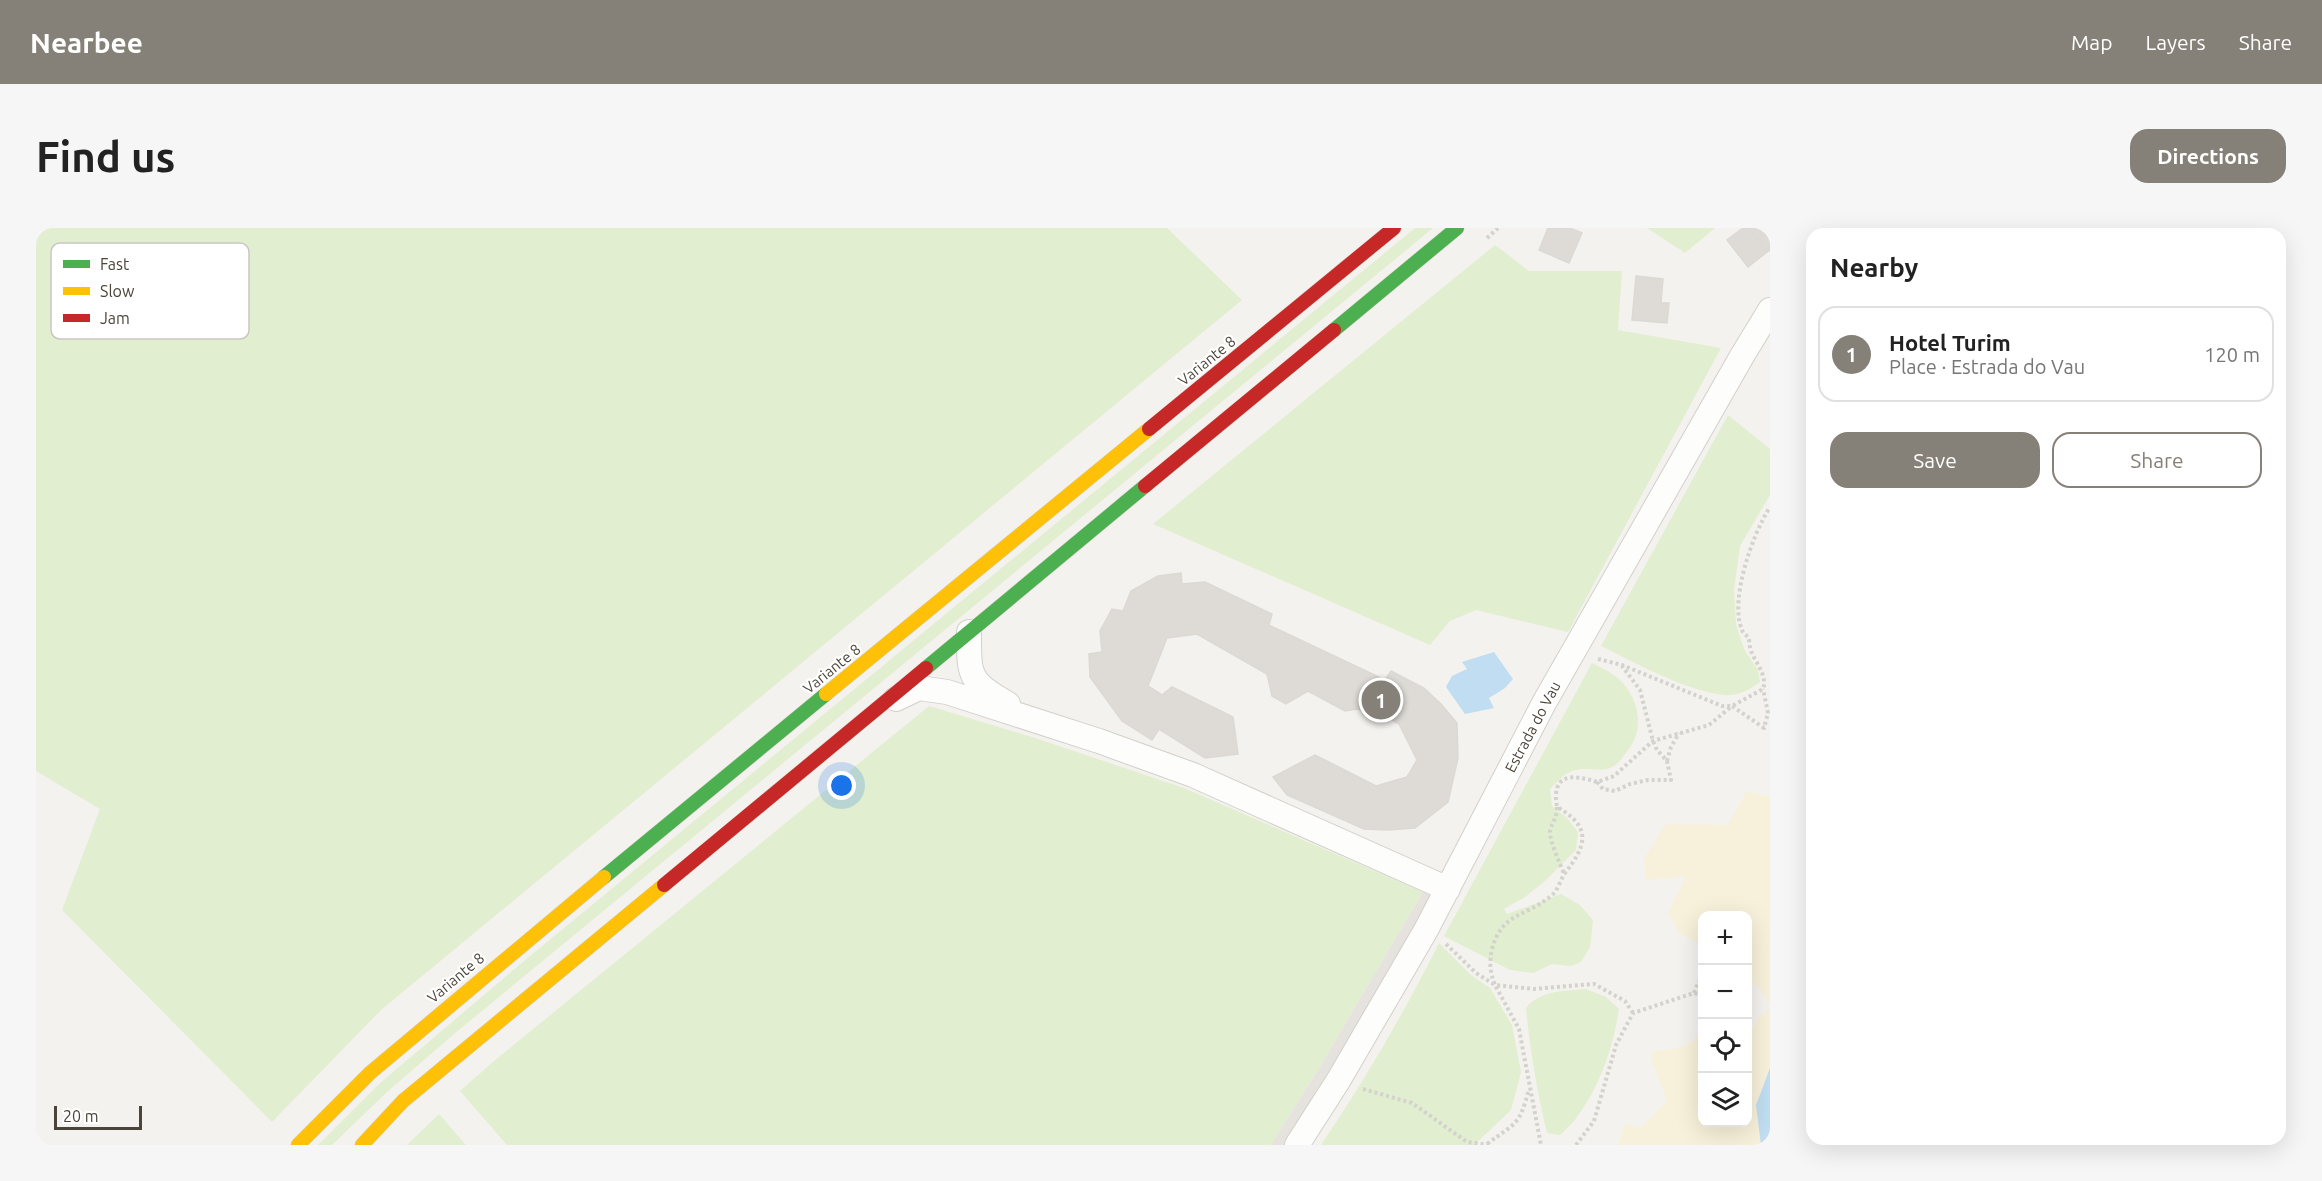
<!DOCTYPE html>
<html lang="en">
<head>
<meta charset="utf-8">
<style>
  body { margin:0; font-family:Ubuntu,sans-serif; background:#f6f6f6; color:#222 }
  .controls { position:absolute; right:18px; bottom:18px; display:grid; overflow:hidden; border-radius:12px; box-shadow:0 6px 24px #0002 }
  .controls button { width:54px; height:54px; display:grid; place-items:center; padding:0; border:0; border-bottom:2px solid #e0e0e0; background:#fff; color:#222; font:30px sans-serif }
  .scale { position:absolute; left:18px; bottom:15px; width:88px; box-sizing:border-box; padding-left:6px; border:3px solid #4b4439; border-top:0; font-size:16px; line-height:21px; white-space:nowrap; color:#4b4439; -webkit-text-stroke:4px #fff; paint-order:stroke }
  .you { position:absolute; left:806px; top:558px; width:21px; height:21px; margin:-15px; border:4px solid #fff; border-radius:50%; background:#1a73e8; box-shadow:0 0 0 9px #1a73e833 }
  .badge { display:grid; place-items:center; width:39px; height:39px; border-radius:50%; background:#868178; color:#fff; font-size:20px; font-weight:700 }
  .pin { position:absolute; translate:-50% -50%; border:3px solid #fff; box-shadow:0 2px 6px #0006 }
  .list { margin:0; padding:0; list-style:none }
  h2 { display:flex; justify-content:space-between; align-items:center; height:78px; margin:0; padding:0 24px; font-size:26px }
  h2 small { font-size:20px; font-weight:400; color:#767676 }
  .list li { display:grid; grid-template-columns:39px 1fr auto; gap:18px; align-items:center; box-sizing:border-box; height:96px; margin:0 12px 12px; padding:0 12px; border:2px solid #e0e0e0; border-radius:18px }
  .list b { display:block; font-size:22px; white-space:nowrap }
  .list p { margin:0; font-size:20px; white-space:nowrap; color:#767676 }
  .list em { font-size:20px; font-style:normal; color:#767676 }
  .actions { display:flex; gap:12px; padding:18px 24px }
  .actions a { flex:1; padding:14px 0; border:2px solid #868178; border-radius:18px; text-align:center; font-size:21px; color:#868178 }
  .actions .main { background:#868178; color:#fff }
  .icon { flex:none; width:33px; height:33px; fill:none; stroke:currentColor; stroke-width:2; stroke-linecap:round; stroke-linejoin:round }
  .map { position:relative; flex:none; width:1734px; height:917px; overflow:hidden; border-radius:18px }
  header { display:flex; align-items:center; gap:36px; box-sizing:border-box; height:84px; padding:0 30px; background:#868178; color:#fff }
  header strong { font-size:28px }
  nav { display:flex; gap:33px; margin-inline-start:auto; font-size:21px }
  .intro { display:flex; align-items:center; justify-content:space-between; box-sizing:border-box; height:144px; padding:0 36px }
  h1 { margin:0; font-size:42px }
  .button { padding:15px 27px; border-radius:18px; background:#868178; color:#fff; font-size:21px; font-weight:700 }
  main { display:flex; gap:36px; padding:0 36px }
  aside { flex:1; background:#fff; border-radius:18px; box-shadow:0 6px 24px #0002 }
  .map>svg:first-child { display:block }
  .green { fill:#e1eecf }
  .sand { fill:#f7f0da }
  .parking { fill:#e6e3df }
  .water { fill:#c0ddf1 }
  .building { fill:#dedbd6; stroke:#dcd9d4; stroke-width:1.5 }
  .lines { fill:none; stroke-linecap:round; stroke-linejoin:round }
  .street-casing { stroke:#d2d0cb; stroke-width:26 }
  .fast-casing { stroke:#d3cfc5; stroke-width:15 }
  .slow-casing { stroke:#d3cfc5; stroke-width:15 }
  .jam-casing { stroke:#d3cfc5; stroke-width:15 }
  .path { stroke:#d3d2cc; stroke-width:4; stroke-dasharray:3 3; stroke-linecap:butt }
  .street { stroke:#fdfdfc; stroke-width:24 }
  .fast { stroke:#4caf50; stroke-width:14 }
  .slow { stroke:#ffc107; stroke-width:14 }
  .jam { stroke:#c62828; stroke-width:14 }
  .labels { text-anchor:middle; stroke-width:4.5; stroke-linejoin:round; paint-order:stroke }
  .street-label { font-size:15px; fill:#4b4439; stroke:#fff }
  .key { fill:#fff; stroke:#c9c7c4; stroke-width:1.5 }
  .key-label { font-size:16px; fill:#4b4439 }
</style>
</head>
<body>
<header>
<strong>Nearbee</strong>
<nav><a>Map</a><a>Layers</a><a>Share</a></nav>
</header>
<div class="intro"><h1>Find us</h1><a class="button">Directions</a></div>
<main>
<div class="map">
<svg width="1734" height="917" viewBox="0 0 1734 917">
  <rect width="100%" height="100%" fill="#f4f2ee"/>
  <path class="green" d="M0,0h1131l75,72 -861,710 -109,112 -210,-212 38,-101 -64,-38z
    M1379,0h18l-979,806 -67,58 -55,53h-14l61,-61 145,-123z
    M1611,0h68l-30,25z
    M1459,17l34,26h93l-4,59 103,18 -153,284 -92,-22 -26,11 -20,24 -277,-121z
    M1692,187l42,34v46l-30,51 -6,44 2,35 9,26 13,19 2,12c-9,7 -22,14 -34,13 -39,-3 -90,-32 -125,-49z
    M1556,435c12,6 27,13 34,24 14,18 17,45 2,63 -4,5 -10,15 -16,17 -11,6 -25,0 -36,3 -11,2 -18,11 -26,19l2,17 15,12 11,14 -2,18 -31,31 -20,16 -21,12 3,5 54,-20 19,11 13,15 -3,27 -9,15 -10,4 -19,-2 -19,9 -23,-3 -66,-34z
    M893,478l106,32 149,50 239,104 -105,178 -47,75h-764l-47,-54 34,-30z
    M1403,715l32,32 19,13 22,37 9,47 -10,38 -37,35h-153c44,-65 83,-132 118,-202z
    M1550,761l20,8 13,12c-5,35 -19,77 -40,105 -5,8 -12,14 -19,21l-13,-2c-10,-41 -17,-83 -21,-125 14,-18 39,-17 60,-19z
    M403,886l27,31h-59z"/>
  <path class="sand" d="M1711,563l23,6v208l-8,-13 -14,-14v-62h-46v29l-23,-12 -11,-20 18,-36 -40,3 -2,-21 22,-35 62,1z
    M1734,780v137h-152l7,-22 15,6 27,-28 -16,-42 2,-8c22,-1 36,-2 49,-21v92h46v-83l10,-21z"/>
  <path class="parking" d="M1387,664l10,4 -83,144 -64,105h-15l47,-75z"/>
  <path class="water" d="M1458,424l19,27 -8,9 -16,10 5,10 -29,6 -19,-27 6,-11 15,-7 -5,-7z
    M1734,840v77h-9l-5,-40z"/>
  <path class="building" d="M1512,0h22l12,5 -13,30 -30,-13z
    M1707,0h6l18,24 -19,15 -21,-27z
    M1713,0h21v22l-3,2z
    M1600,48l27,3 -2,24h8l-2,20 -35,-3z
    M1145,345l1,11 23,-2 67,32 -3,11 116,55 6,-9 33,17 17,16 16,19 1,35 -10,44 -33,26 -27,2 -24,-1 -77,-34 -14,-18 42,-22 61,31 31,-9 10,-17 -18,-36 -11,-7 -10,1 -20,-9 -13,2 -37,-20 -22,13 -14,-8 -5,-22 -70,-40 -30,4 -19,48 14,9 10,-8 61,30 5,37 -33,4 -46,-29 -7,11 -30,-19 -32,-44 -1,-23 13,-2 -2,-21 12,-22 11,2 8,-20 27,-15z"/>
  <g class="lines">
    <g class="street-casing">
      <path id="street" d="M933,404c0,44 -1,49 39,72
        M860,471l23,-11 28,4 152,49 94,34 255,114
        M1261,917l41,-64 88,-151 118,-227 198,-347 28,-46"/>
    </g>
    <g class="fast-casing">
      <path id="fast" d="M1298,102l123,-102
        M890,440l219,-182
        M568,649l222,-183"/>
    </g>
    <g class="slow-casing">
      <path id="slow" d="M790,466l323,-265
        M262,917l72,-72 234,-196
        M326,917l41,-44 261,-216"/>
    </g>
    <g class="jam-casing">
      <path id="jam" d="M1113,201l245,-201
        M1109,258l189,-156
        M628,657l262,-217"/>
    </g>
    <path class="path" d="M1451,10l11,-10
      M1562,431l24,6 100,41h10l31,-17c5,-13 -8,-27 -12,-38 -2,-5 -1,-10 -3,-14 -2,-2 -5,-4 -6,-7 -13,-30 11,-97 28,-123
      M1631,533l4,-14 8,-14
      M1561,554l6,7 12,2 15,-7 18,-4h23l-4,-19 -10,-11 -4,-9 -13,-51 -18,-24
      M1521,579c0,12 -5,14 -7,24 -1,9 10,32 14,43
      M1410,716l30,29 19,12 24,44 22,116
      M1658,765l5,-12
      M1597,785l-8,-12 -31,-17 -60,5 -39,-4c-5,-13 -6,-22 -3,-36 10,-37 34,-32 59,-53 7,-5 9,-16 14,-23 22,-28 27,-46 -8,-66 -6,-34 15,-33 40,-25l17,-6 39,-35 56,-16 23,-19 32,22 4,-15 -5,-24
      M1327,861l49,14 55,39 21,3
      M1451,916c29,-22 32,-17 42,-55
      M1540,917l18,-24 22,-76 17,-32 61,-20 8,2"/>
    <use href="#street" class="street"/>
    <use href="#fast" class="fast"/>
    <use href="#slow" class="slow"/>
    <use href="#jam" class="jam"/>
  </g>
  <g class="labels">
    <g class="street-label">
      <text transform="translate(1171 133) rotate(-39)" y="5">Variante 8</text>
      <text transform="translate(796 441) rotate(-39)" y="5">Variante 8</text>
      <text transform="translate(1497 499) rotate(-62)" y="5">Estrada do Vau</text>
      <text transform="translate(420 750) rotate(-40)" y="5">Variante 8</text>
    </g>
  </g>
  <rect x="15" y="15" width="198" height="96" rx="9" class="key"/>
  <rect x="27" y="32" width="27" height="8" fill="#4caf50"/>
  <rect x="27" y="59" width="27" height="8" fill="#ffc107"/>
  <rect x="27" y="86" width="27" height="8" fill="#c62828"/>
  <g class="key-label">
    <text x="64" y="42">Fast</text>
    <text x="64" y="69">Slow</text>
    <text x="64" y="96">Jam</text>
  </g>
</svg>
<div class="controls">
<button>+</button>
<button>−</button>
<button><svg class="icon" aria-label="locate" viewBox="0 0 24 24"><circle cx="12" cy="12" r="6"/><path d="M12 2v4M12 18v4M2 12h4M18 12h4"/></svg></button>
<button><svg class="icon" aria-label="layers" viewBox="0 0 24 24"><path d="M12 4l9 5-9 5-9-5zM3 14l9 5 9-5"/></svg></button>
</div>
<div class="scale">20 m</div>
<div class="you"></div>
<div class="pin badge" style="left:1345px;top:472px">1</div>
</div>
<aside>
<h2>Nearby<small></small></h2>
<ul class="list">
<li><span class="badge">1</span><div><b>Hotel Turim</b><p>Place · Estrada do Vau</p></div><em>120 m</em></li>
</ul>
<div class="actions"><a class="main">Save</a><a>Share</a></div>
</aside>
</main>
</body>
</html>
